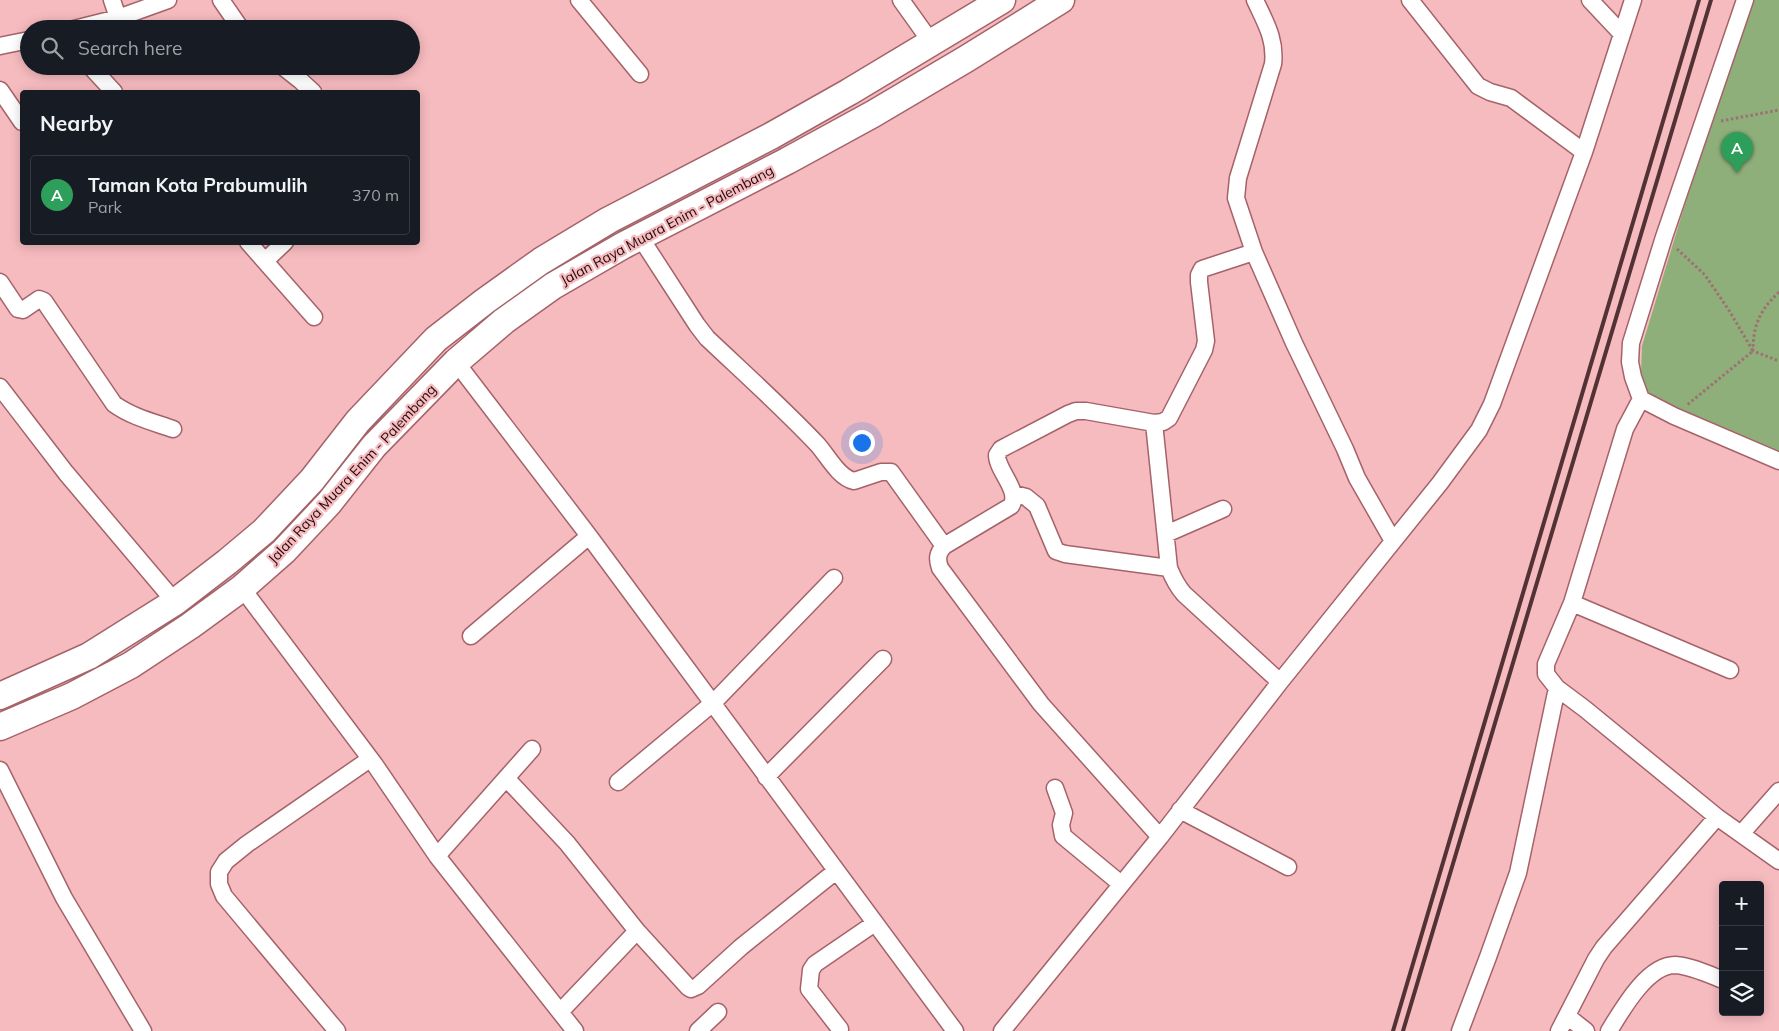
<!DOCTYPE html>
<html lang="en">
<head>
<meta charset="utf-8">
<style>
  body { margin:0; font-family:Mulish,sans-serif; background:#20242c; color:#f1f3f6 }
  .controls { position:absolute; right:15px; bottom:15px; display:grid; overflow:hidden; border-radius:5px; box-shadow:0 2px 12px #0003 }
  .controls button { width:45px; height:45px; display:grid; place-items:center; padding:0; border:0; border-bottom:1px solid #363941; background:#171b24; color:#f1f3f6; font:25px sans-serif }
  .you { position:absolute; left:861px; top:442px; width:18px; height:18px; margin:-12px; border:4px solid #fff; border-radius:50%; background:#1a73e8; box-shadow:0 0 0 8px #1a73e833 }
  .badge { display:grid; place-items:center; width:32px; height:32px; border-radius:50%; background:#ea580c; color:#fff; font-size:16px; font-weight:700 }
  .pin { position:absolute; translate:-50% -41px; filter:drop-shadow(0 1px 2px #0008) }
  .pin::after { content:''; position:absolute; top:26px; width:18px; height:15px; background:inherit; clip-path:polygon(0 0,100% 0,50% 100%) }
  .list { margin:0; padding:0; list-style:none }
  h2 { display:flex; justify-content:space-between; align-items:center; height:65px; margin:0; padding:0 20px; font-size:21px }
  h2 small { font-size:16px; font-weight:400; color:#9ea1a6 }
  .list li { display:grid; grid-template-columns:32px 1fr auto; gap:15px; align-items:center; box-sizing:border-box; height:80px; margin:0 10px 10px; padding:0 10px; border:1px solid #363941; border-radius:5px }
  .list b { display:block; font-size:19px; white-space:nowrap }
  .list p { margin:0; font-size:16px; white-space:nowrap; color:#9ea1a6 }
  .list em { font-size:16px; font-style:normal; color:#9ea1a6 }
  .icon { flex:none; width:28px; height:28px; fill:none; stroke:currentColor; stroke-width:2; stroke-linecap:round; stroke-linejoin:round }
  .map { position:relative; flex:none; width:1779px; height:1031px; overflow:hidden }
  .search { position:absolute; background:#171b24; box-shadow:0 2px 12px #0003; left:20px; top:20px; width:400px; height:55px; display:flex; align-items:center; gap:12px; box-sizing:border-box; padding:0 18px; border-radius:28px; color:#9ea1a6; font-size:19px }
  .panel { position:absolute; background:#171b24; box-shadow:0 2px 12px #0003; left:20px; top:90px; width:400px; height:155px; border-radius:5px }
  .map>svg:first-child { display:block }
  .green { fill:#8faf7a }
  .lines { fill:none; stroke-linecap:round; stroke-linejoin:round }
  .minor-casing { stroke:#a56369; stroke-width:19 }
  .primary-casing { stroke:#a56369; stroke-width:29 }
  .path { stroke:#9d7074; stroke-width:3; stroke-dasharray:2.5 2.5; stroke-linecap:butt }
  .minor { stroke:#fff; stroke-width:16 }
  .primary { stroke:#fff; stroke-width:26 }
  .rail { stroke:#533235; stroke-width:4 }
  .labels { text-anchor:middle; stroke-width:4.5; stroke-linejoin:round; paint-order:stroke }
  .street-label { font-size:14px; fill:#230a0d; stroke:#f6bbbf }
</style>
</head>
<body>
<div class="map">
<svg width="1779" height="1031" viewBox="0 0 1779 1031">
  <rect width="100%" height="100%" fill="#f6bbbf"/>
  <path class="green" d="M1747,0h32v459l-127,-56 -11,-29 1,-28z"/>
  <g class="lines">
    <g class="minor-casing">
      <path id="minor" d="M112,0l6,18
        M221,0l20,29
        M579,0l61,74
        M901,0l30,42
        M1255,0c10,22 21,39 18,64l-35,114 -2,20 18,54 40,91 51,106 12,29 36,63
        M1410,0l68,86 12,6 21,6 73,54
        M1590,0l32,34
        M1745,0l-81,237 -33,106 -1,19 3,15 8,22 33,17 105,45
        M74,29l44,-11 50,-18
        M0,46l29,-6
        M90,66l24,26
        M282,66l19,15 12,11
        M0,90l22,32
        M640,237l57,88 10,13c37,35 75,69 110,106 11,12 21,33 37,37l27,-9h10l53,74
        M248,242l66,75
        M265,261l20,-19
        M0,282l18,27 5,1 16,-11 5,2 70,103c18,13 39,18 59,25
        M456,362l133,174 366,495
        M0,387l66,86 109,129
        M1641,399l-16,30 -53,174 -26,61v10l11,14 28,21 132,108 62,44
        M1154,423l15,145c4,10 8,18 15,26l96,88
        M1014,494l12,3 11,9 19,45 9,3 104,14
        M1166,534l57,-25
        M242,588l133,177 62,91 138,175
        M1572,603l158,67
        M471,636l118,-100
        M0,770l64,128 79,133
        M766,777l117,-118
        M506,778l61,65 70,88 51,56 3,2 7,-3 43,-39 95,-76
        M618,782l95,-79 121,-125
        M1055,788l9,25 -3,12 2,11 58,48
        M1180,810l108,57
        M1741,834l38,-43
        M1160,837l-119,-133 -101,-136c-3,-9 -3,-14 4,-22l67,-40c10,-15 -14,-35 -14,-51l4,-6 67,-35 8,-3h10l68,12 9,-1 6,-4 35,-68 2,-9 -7,-59v-7l3,-6 52,-17
        M437,856l95,-107
        M561,1011l76,-80
        M1567,1016l19,15
        M840,1029l-31,-40 2,-19 4,-6 60,-41
        M337,1031l-113,-135 -5,-12v-12l7,-11 21,-17 123,-85
        M698,1031l20,-19
        M1002,1031l158,-194 120,-155 160,-199 39,-53 13,-26 92,-252 49,-152
        M1460,1031l28,-74 30,-84 39,-185
        M1559,1031l37,-72 8,-12 113,-130
        M1609,1031c13,-21 38,-66 66,-66 16,1 33,9 48,15"/>
    </g>
    <g class="primary-casing">
      <path id="primary" d="M0,696l89,-40 86,-54 52,-40 37,-31 48,-51 46,-59 78,-82 49,-38 56,-40 68,-41 162,-84 78,-44 153,-92
        M0,727l72,-31 59,-31 59,-39 52,-38 42,-37 45,-48 45,-57 82,-84 48,-41 49,-35 71,-41 163,-84 86,-47 93,-55 95,-59"/>
    </g>
    <path class="path" d="M1721,121l58,-11
      M1677,249l28,26 25,37 23,39 -66,54
      M1779,292c-19,18 -26,33 -26,59l26,10"/>
    <use href="#minor" class="minor"/>
    <use href="#primary" class="primary"/>
    <path class="rail" d="M1393,1031l306,-1031
      M1403,1031l308,-1031"/>
  </g>
  <g class="labels">
    <g class="street-label">
      <text transform="translate(667 225) rotate(-28)" y="5">Jalan Raya Muara Enim - Palembang</text>
      <text transform="translate(352 474) rotate(-47)" y="5">Jalan Raya Muara Enim - Palembang</text>
    </g>
  </g>
</svg>
<div class="controls">
<button>+</button>
<button>−</button>
<button><svg class="icon" aria-label="layers" viewBox="0 0 24 24"><path d="M12 4l9 5-9 5-9-5zM3 14l9 5 9-5"/></svg></button>
</div>
<div class="you"></div>
<div class="pin badge" style="left:1737px;top:173px;background:#2e9e5b">A</div>
<div class="search"><svg class="icon" aria-label="search" viewBox="0 0 24 24"><circle cx="10" cy="10" r="6"/><path d="M15 15l6 6"/></svg>Search here</div>
<section class="panel">
<h2>Nearby<small></small></h2>
<ul class="list">
<li><span class="badge" style="background:#2e9e5b">A</span><div><b>Taman Kota Prabumulih</b><p>Park</p></div><em>370 m</em></li>
</ul>
</section>
</div>
</body>
</html>
